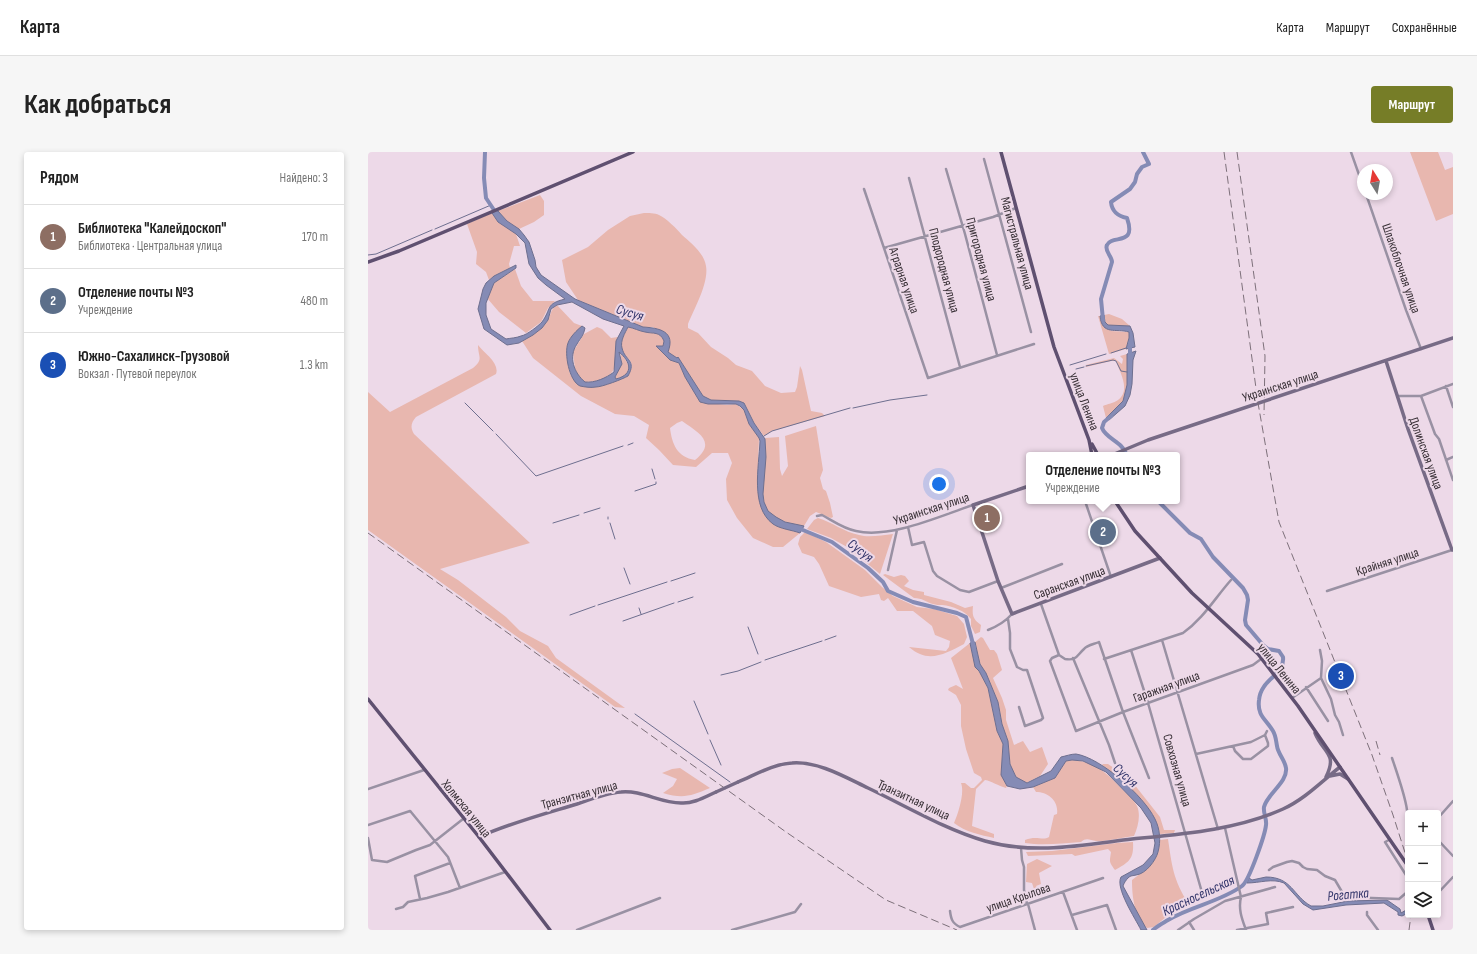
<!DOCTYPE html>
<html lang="ru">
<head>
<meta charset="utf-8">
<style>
  body { margin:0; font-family:"Sofia Sans Condensed",sans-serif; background:#f6f6f6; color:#222 }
  .controls { position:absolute; right:12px; bottom:12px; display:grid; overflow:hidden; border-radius:4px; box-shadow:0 2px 6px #0003 }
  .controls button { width:36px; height:36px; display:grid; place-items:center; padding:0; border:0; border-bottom:1px solid #e0e0e0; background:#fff; color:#222; font:20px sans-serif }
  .compass { position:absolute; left:989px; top:12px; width:36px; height:36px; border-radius:50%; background:#fff; box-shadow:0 2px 6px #0003; rotate:349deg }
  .you { position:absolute; left:571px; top:332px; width:14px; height:14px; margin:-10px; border:3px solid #fff; border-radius:50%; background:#1a73e8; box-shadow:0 0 0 6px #1a73e833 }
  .badge { display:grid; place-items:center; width:26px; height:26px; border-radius:50%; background:#767d27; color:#fff; font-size:13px; font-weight:700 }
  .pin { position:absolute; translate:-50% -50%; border:2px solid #fff; box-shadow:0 1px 4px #0006 }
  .popup { position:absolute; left:658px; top:300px; width:154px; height:52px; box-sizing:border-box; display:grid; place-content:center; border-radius:4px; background:#fff; filter:drop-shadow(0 1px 3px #0005); font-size:13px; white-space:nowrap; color:#767676 }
  .popup b { font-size:15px; color:#222 }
  .popup::after { content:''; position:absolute; left:50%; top:100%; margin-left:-8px; border:8px solid transparent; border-top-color:#fff }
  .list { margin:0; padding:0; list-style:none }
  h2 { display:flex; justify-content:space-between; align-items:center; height:52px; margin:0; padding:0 16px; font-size:17px }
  h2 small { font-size:13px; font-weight:400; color:#767676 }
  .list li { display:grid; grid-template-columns:26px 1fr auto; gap:12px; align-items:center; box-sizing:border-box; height:64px; padding:0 16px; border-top:1px solid #e0e0e0 }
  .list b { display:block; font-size:15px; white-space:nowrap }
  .list p { margin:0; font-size:13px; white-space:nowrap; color:#767676 }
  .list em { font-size:13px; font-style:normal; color:#767676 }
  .icon { flex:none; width:22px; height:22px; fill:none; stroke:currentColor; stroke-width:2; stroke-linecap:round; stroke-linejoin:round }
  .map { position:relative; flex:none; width:1085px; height:778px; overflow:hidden; border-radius:4px }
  header { display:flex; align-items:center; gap:24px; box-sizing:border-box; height:56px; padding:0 20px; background:#fff; border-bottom:1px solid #e0e0e0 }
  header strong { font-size:19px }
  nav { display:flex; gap:22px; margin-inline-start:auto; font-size:14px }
  .intro { display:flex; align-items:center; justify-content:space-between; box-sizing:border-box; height:96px; padding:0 24px }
  h1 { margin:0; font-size:28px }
  .button { padding:10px 18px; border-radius:4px; background:#767d27; color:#fff; font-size:14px; font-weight:700 }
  main { display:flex; gap:24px; padding:0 24px }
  aside { flex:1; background:#fff; border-radius:4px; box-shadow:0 2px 6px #0003 }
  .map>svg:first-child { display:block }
  .green { fill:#e8b7af; fill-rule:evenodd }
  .water { fill:#858bb5; stroke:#6e6f8f; fill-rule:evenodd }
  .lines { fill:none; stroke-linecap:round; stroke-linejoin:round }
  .stream { stroke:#6e6f8f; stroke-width:1 }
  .river { stroke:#858bb5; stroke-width:4 }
  .street { stroke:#9991a3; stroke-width:2.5 }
  .secondary { stroke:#776b86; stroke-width:3.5 }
  .primary { stroke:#5f5070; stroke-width:3.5 }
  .rail { stroke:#7d707a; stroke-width:1; stroke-dasharray:8 4; stroke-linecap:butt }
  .secondary-bridge { stroke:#776b86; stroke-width:3.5 }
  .labels { text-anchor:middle; stroke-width:4; stroke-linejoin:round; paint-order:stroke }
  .street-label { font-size:13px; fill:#372f35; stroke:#edd9e8 }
  .water-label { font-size:14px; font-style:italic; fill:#303369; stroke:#edd9e8 }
</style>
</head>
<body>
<header>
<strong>Карта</strong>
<nav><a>Карта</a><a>Маршрут</a><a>Сохранённые</a></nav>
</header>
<div class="intro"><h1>Как добраться</h1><a class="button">Маршрут</a></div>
<main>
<aside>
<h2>Рядом<small>Найдено: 3</small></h2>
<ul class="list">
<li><span class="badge" style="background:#8d6e63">1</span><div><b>Библиотека &quot;Калейдоскоп&quot;</b><p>Библиотека · Центральная улица</p></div><em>170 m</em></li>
<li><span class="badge" style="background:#5c6f8a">2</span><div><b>Отделение почты №3</b><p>Учреждение</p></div><em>480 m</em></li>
<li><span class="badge" style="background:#1a4fb4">3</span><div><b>Южно-Сахалинск-Грузовой</b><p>Вокзал · Путевой переулок</p></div><em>1.3 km</em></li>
</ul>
</aside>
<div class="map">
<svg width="1085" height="778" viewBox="0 0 1085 778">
  <rect width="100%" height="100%" fill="#edd9e8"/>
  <path class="green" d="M1042,0h28l7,18 8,-3v47l-17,7z
    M172,43l4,6v14l-10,7 -15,7 -12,-8 -9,-10z
    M124,61l6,9 18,12 4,12h-6l-5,18 1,4 -16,8 -5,4 -3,-8 -10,-8 1,-12 -10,-28z
    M276,61c4,0 11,0 15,2 7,3 18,14 23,20 9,8 22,18 24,31 3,17 -12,43 -18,58v4l10,5 13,14 17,11 8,7 16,6 13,15 16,7 14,-1 2,-5 3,-21 2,4 9,41 11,2 3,3 -53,15 -8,5 -10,-13 -10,-20 -5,-2 -28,-1 -8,-4 -25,-39 -1,1 -9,-6 2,-11 -17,-14h-10l-65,-27 -12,-18 -4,-22 26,-13 20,-17 22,-14z
    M147,117l6,17 12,15h22l-7,7 -7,14 -15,11 -27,-21 -12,-14 7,-15z
    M189,153l17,18 8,3 -4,4 -11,24 3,20 6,9 35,-1 17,-6c10,-17 -3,-15 -7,-28 -1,-7 4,-15 7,-21 6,1 11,4 17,5 8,2 15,-1 19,9l-1,5h-7l14,14 9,3 6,14 15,25 27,3 9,-1 8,6 5,14 10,14 -2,51 17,36 26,8 -17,14h-10l-20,-9 -16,-20 -10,-18 -1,-21 6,-16 -4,-10h-16l-16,14 -23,-2 -14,-15 -13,-12 3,-13 -15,-9 -19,-2 -34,-18 -48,-38 -11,-17c10,-5 19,-11 25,-20 5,-7 2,-10 10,-16zM314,269c17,12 35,21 13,39 -18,-3 -23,-16 -25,-32l7,-5z
    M741,162l13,5 8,7h-19l-5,-2 -2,-9z
    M730,164h2v3l11,12 18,1v6l-3,11 -17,5z
    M229,175l5,2 9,9 7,-1c-7,16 5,33 -14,41 -6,3 -13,4 -19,4l-6,-5 -4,-8 -2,-17 11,-18z
    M110,193c6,8 22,18 18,29l-80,43c-5,6 -6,10 -2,17l116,109 -90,26 18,11 48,37 14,14 28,15 8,12 69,50 -10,-1 -247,-177v-138l22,20 83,-44c11,-9 5,-11 5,-23z
    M252,199c8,13 17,22 -4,28l-1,-2 7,-13z
    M759,202v31l-4,16 -17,17 -3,-12c4,-2 11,-3 15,-6 13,-10 2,-27 -2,-39h-5l-25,6v-2l28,-7 8,6 1,-5 -3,-3z
    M448,274l7,44 -3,8 3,11 3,2 4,12 3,14 -2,1 -15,-6 -6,4 -6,10c-6,-1 -14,-2 -21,-5 -5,-2 -11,-6 -15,-10 -11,-15 0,-54 -3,-73l14,-1 1,32 2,7 6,-10 -3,-30z
    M450,366c14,4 26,14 41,17 10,3 23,0 34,-1l-13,40 -33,-27 -16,-9 -24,-9 7,-9z
    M437,380l21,10 39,28 17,17 11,9 24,11 17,2 23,7 7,8 3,13 -3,7c-19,10 -36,20 -55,3l37,4 3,-4 1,-6 -15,-6 -3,-9 -19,-15h-16l-9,-13 -4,3 -3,-1 -2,-6 -18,3 -32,-11 -10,-22 -5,-7 -12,-4 -4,-9 2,-7z
    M517,422l9,3 7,-2 4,1 4,5 -5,5 9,4 11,2v3l27,7 14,6 8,-2c-1,10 0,13 8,19l-1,7 -5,2 -4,-8v-7c-6,-8 -18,-13 -29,-14 -3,0 -6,0 -9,-1 -7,-2 -11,-6 -19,-6l-31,-23z
    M613,485l2,1 7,12h4l3,4 5,16 -9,8 9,20 4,12v10l8,25 9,-4 7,11 12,-5 6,17 -8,12 -14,7 -10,-6 -6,-13 -2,-23 -6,-17 -4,-22 -12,-29 -6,-9 -5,-22z
    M602,491l5,24 4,4 9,17 9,43 6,13 -2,31 6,11 -1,2c-8,-2 -14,-7 -21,-8l-9,9 -4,37 22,8v4c-13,-3 -29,-6 -40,-15 4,-9 11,-30 7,-40h4l6,5h3l8,-8 -1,-3 -7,-4 -8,-24 -5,-23v-21l-5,-10 -8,-5 1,-2 7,-3 7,4 -12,-31z
    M704,608c25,2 34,13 50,29 5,5 12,11 15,17 4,9 1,21 -3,30 -9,1 -31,6 -38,5 -6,-1 -10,-4 -15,1 -18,1 -37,4 -56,1v-3c12,-5 17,1 24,-3l5,-22 3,-1c2,-13 -9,-22 -21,-22l-3,-5 22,-9 11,-17z
    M735,612h5l22,15 30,38 4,13h11l-1,3 -14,1c-2,-5 -3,-11 -5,-15 -9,-18 -37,-43 -53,-54z
    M312,616l30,20c-19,8 -27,11 -47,5l10,-7 4,-7 -15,-6 10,-4z
    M800,687c4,27 5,40 20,64v2l-16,7 -18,15 -7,1c-13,-11 -15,-32 -15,-48l13,-10 13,-17 2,-13z
    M765,690c1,17 -4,20 -18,28 -7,-9 -5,-9 -4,-18l-3,-3 -33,7 -3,-2 -44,2 -2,-4 26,-1 65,-8z
    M669,707l15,7 -13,7 2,11 -5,2 4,8 -5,-2 -3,-9 -6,-1 1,-18z"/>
  <path class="water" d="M130,59l9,10 12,8 5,6 5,7 6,18 1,7 5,8 34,24 68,28c16,1 33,4 25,25l9,6 1,-1 25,39 8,4 28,1 5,2 10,20 11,16 1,18 -3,37 1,8 4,9 8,6 9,5 19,4 -4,7c-8,-3 -20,-4 -27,-9 -23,-17 -14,-57 -13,-83l-1,-3 -10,-14 -5,-14 -4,-4 -4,-2h-28l-8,-2 -15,-25 -6,-14 -9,-3 -14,-14h7l1,-5c-4,-10 -11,-7 -19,-9 -6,-1 -11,-4 -17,-5 -3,6 -8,14 -6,21 3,13 15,12 6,28 -5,3 -26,11 -32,11 -5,1 -11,0 -16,-1 -11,-5 -16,-33 -12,-43 2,-6 9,-13 14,-17l3,2c-2,9 -4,9 -8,16 -9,13 -3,29 8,38 10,1 21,-4 29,-10l2,-31 8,-15 -21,-7 -31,-17 -15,3 -6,4 -3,11 -6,8 -9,7 -14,8 -12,2 -23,-16 -6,-20 5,-20 3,-6 8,-7 22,-11v3l-22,15 -8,20v12l5,14 15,10c5,-1 10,-1 15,-3 6,-1 17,-10 21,-14 10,-14 3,-18 23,-23l-19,-14 -8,-7 -9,-14 -4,-21 -9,-9 -18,-12 -6,-9zM251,200c11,9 16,22 -3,27l-1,-2 7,-13z
    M736,163l1,7 3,3 22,1 3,7 2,14 -9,2 3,-11v-6c-13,-4 -27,4 -29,-16z
    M768,199l-3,9 -1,24 -2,11 -5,11 -16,14 -3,-2 17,-17 4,-16v-31z
    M607,490l5,22 6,9 12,29 4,22 6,17 2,23 6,13 11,6 24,-12 10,-14c5,-1 10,-3 15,-3 25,4 68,42 79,65 5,10 6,22 3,33 -2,8 -12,22 -22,23 -3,1 -5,0 -8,3 -2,2 -4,5 -5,8l24,44h-6c-6,-12 -26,-42 -20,-53l22,-12 10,-11 2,-11 -4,-20 -10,-15 -35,-36 -23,-11 -11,-1 -6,1 -11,17 -22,9 -13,2 -13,-3 -6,-11 2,-31 -6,-13 -9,-43 -9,-17 -4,-4 -5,-24z
    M898,725c26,0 27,19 45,29h12l25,-5 39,-1 13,9 1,4 7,-4v4l-6,3 -4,-1v-3l-14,-9 -38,2 -33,5 -10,-6 -19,-21c-12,-5 -24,0 -37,0l2,-5 3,2z"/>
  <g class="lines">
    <path class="stream" d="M67,77l56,-24
      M0,103l8,-1 56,-24
      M743,201l15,-5
      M702,213l36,-11
      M718,214l27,-6 3,1 5,10 6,1
      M708,217l8,-2
      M97,251l28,28
      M485,256l37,-8 37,-5
      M128,282l40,42 87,-30
      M396,284l8,-5 78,-23
      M260,293l5,-2
      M284,317l3,10
      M267,339l21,-7v-2
      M216,361l16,-5
      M240,365v2
      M185,371l26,-8
      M242,371l5,16
      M256,416l6,16
      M303,429l24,-8
      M310,450l15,-5
      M230,453l69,-23
      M271,456l2,6
      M202,463l25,-9
      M255,469l51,-18
      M380,475l10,27
      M457,488l11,-4
      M397,508l57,-19
      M353,523l17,-4 23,-9
      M326,549l14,33
      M267,562l95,68
      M342,588l11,25"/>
    <path class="river" d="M117,0l-1,26 2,20 10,15
      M735,168l-2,-21 11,-37c0,-6 -8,-11 -5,-17 5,-11 30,2 20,-27 -9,-2 -15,-6 -16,-16l19,-13 5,-7 2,-8 5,-7 7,-3 -6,-12
      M762,206v-15
      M743,264l-7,6 -2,6c3,8 13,12 19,18 3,3 4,6 6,9
      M430,376l34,14 36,26 15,14 5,9 25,11 44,11 9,4 8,31
      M785,778c4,-4 10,-7 15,-10 23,-14 52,-18 74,-34 7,-5 23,-51 24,-61 1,-6 -3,-12 -2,-18 3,-13 24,-25 22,-39 -1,-8 -8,-14 -9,-22 -1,-5 -1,-10 -4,-15 -7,-12 -16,-15 -14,-31 2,-22 26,-24 24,-43l-4,-6 -11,-2 -5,-4 -17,-20 -1,-5 3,-20 -1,-5 -4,-7 -30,-31 -12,-18 -11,-6 -32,-32"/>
    <path class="street" d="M983,0l12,34
      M616,7l47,173
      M578,17l19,65 32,121
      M541,26l51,189
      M496,37l64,189 106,-34
      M998,42l40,116 15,39
      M516,96l109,-31 23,-9
      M1078,234l7,21
      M1030,244h23l32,-12
      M1053,244l14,38 4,5 14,41
      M1078,308l7,-3
      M717,349l26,76
      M449,364l5,-1c11,6 22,14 34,16 34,8 84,-15 117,-26
      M540,375l4,18 12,-3 9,29 4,5 23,14 9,2 29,-11
      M520,418l9,-40
      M633,436l61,-24
      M959,439l125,-41
      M673,452l18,51
      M640,467l2,14v16l7,18 6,3h4l16,48 -2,2 -16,6 -6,-19
      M620,478c10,-4 17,-8 24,-16
      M794,488l56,189
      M763,498l17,53 55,193
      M952,498l2,11 -1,17 10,21 4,16 4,7 4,13
      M705,506l36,87 6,18
      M736,507l79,-26c20,-14 32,-35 48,-53
      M938,535l22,34
      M924,546l29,-20
      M865,594l2,5 8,8h8l17,-13v-3l-3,-8 2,-4
      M828,602l55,-12 14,-7
      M1024,606c5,15 13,37 15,52 1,10 -2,19 1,29
      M781,626l-26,-66 -24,-70c-4,2 -12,3 -15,7 -7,6 -7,12 -19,10l-6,-4 -7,3 -2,3 26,70 47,-19 130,-47 8,-6
      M0,637l56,-19
      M1070,666l15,-17
      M0,673l42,-14 1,1 37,45 12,31
      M857,676l16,69c-3,12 1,22 5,33
      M0,686l4,22 15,2 29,-12 14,-5 33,-26
      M1021,688l-4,2 21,33 2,8
      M1070,688l15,16
      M653,696l1,12 2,7v23l3,14
      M901,718l4,-3 14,-5 5,-1 7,2 4,4 4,2 10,1 8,6 10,4 10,17 54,2 7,-6 2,-4
      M695,740l14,38
      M1070,741l15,-16
      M52,747l-5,-23 35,-13
      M660,752l7,26
      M28,757l7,-2 5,-5 19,-4 21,-6 57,-20
      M582,759c1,8 2,12 10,16l143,-49
      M999,760v3l11,15
      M704,763l35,-10 9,25
      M821,770l5,8
      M209,778l83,-32
      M364,778l63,-18 6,-8
      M810,778l16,-11 31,-18 50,-14
      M869,778l31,-6 -2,-11 27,-6"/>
    <path class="secondary" d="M1018,209l22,68 44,121h1
      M744,303l36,-15 305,-102
      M661,334l-56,19 25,76 14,33 148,-56
      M947,581c8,20 23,20 11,44
      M962,624l10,-2 8,5
      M370,630c17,-7 35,-18 54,-19 26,-2 53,14 76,25 38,18 76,41 117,53 49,14 98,4 147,-2 51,-5 104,-9 151,-30 22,-10 39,-28 57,-42
      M111,685c31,-14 65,-23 98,-33 14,-5 29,-11 44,-12 21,-2 39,11 60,11 12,1 24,-6 35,-11"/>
    <path class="primary" d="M633,0l53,195 35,93 3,15
      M0,110l31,-11 234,-99
      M724,292l6,11
      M747,349l20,30 57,62 66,61 40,52 110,160
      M0,547l111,138 71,93
      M1060,763l5,15"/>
    <path class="rail" d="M856,0l34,251 21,119 93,233 21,60 15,47
      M869,0l28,204 -1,59
      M0,381l418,299 100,68 71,30
      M1008,589l4,14
      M1041,778l2,-15"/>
    <path class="secondary-bridge" d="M348,640l22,-10"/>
  </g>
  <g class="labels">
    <g class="street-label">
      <text transform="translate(650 91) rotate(75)" y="5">Магистральная улица</text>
      <text transform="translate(614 107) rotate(75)" y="5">Пригородная улица</text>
      <text transform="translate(1034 116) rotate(71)" y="5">Шлакоблочная улица</text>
      <text transform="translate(577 118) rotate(75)" y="5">Плодородная улица</text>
      <text transform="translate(537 128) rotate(71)" y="5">Аграрная улица</text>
      <text transform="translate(912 233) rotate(-18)" y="5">Украинская улица</text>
      <text transform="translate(717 249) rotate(69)" y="5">улица Ленина</text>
      <text transform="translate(1059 301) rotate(70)" y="5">Долинская улица</text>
      <text transform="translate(563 356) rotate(-18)" y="5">Украинская улица</text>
      <text transform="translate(1019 409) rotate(-18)" y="5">Крайняя улица</text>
      <text transform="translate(701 430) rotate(-20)" y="5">Саранская улица</text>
      <text transform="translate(912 516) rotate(51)" y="5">улица Ленина</text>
      <text transform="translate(798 534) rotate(-20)" y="5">Гаражная улица</text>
      <text transform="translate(810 618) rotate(74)" y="5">Совхозная улица</text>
      <text transform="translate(211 642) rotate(-15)" y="5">Транзитная улица</text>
      <text transform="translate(546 647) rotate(25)" y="5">Транзитная улица</text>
      <text transform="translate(99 656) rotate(51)" y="5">Холмская улица</text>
      <text transform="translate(650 745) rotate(-19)" y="5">улица Крылова</text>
    </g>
    <g class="water-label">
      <text transform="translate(262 160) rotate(17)" y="5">Сусуя</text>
      <text transform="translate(493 398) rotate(37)" y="5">Сусуя</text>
      <text transform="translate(758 623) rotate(42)" y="5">Сусуя</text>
      <text transform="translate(980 742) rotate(-5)" y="5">Рогатка</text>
      <text transform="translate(830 743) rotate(-25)" y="5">Красносельская</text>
    </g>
  </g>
</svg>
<div class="controls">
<button>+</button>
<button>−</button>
<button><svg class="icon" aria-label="layers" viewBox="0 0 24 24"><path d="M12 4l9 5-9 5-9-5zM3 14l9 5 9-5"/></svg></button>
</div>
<svg class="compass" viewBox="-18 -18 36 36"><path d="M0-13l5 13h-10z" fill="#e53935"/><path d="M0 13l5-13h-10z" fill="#767676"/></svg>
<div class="you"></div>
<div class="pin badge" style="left:619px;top:366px;background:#8d6e63">1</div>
<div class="pin badge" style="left:735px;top:380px;background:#5c6f8a">2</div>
<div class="popup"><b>Отделение почты №3</b>Учреждение</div>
<div class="pin badge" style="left:973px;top:524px;background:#1a4fb4">3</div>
</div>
</main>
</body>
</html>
